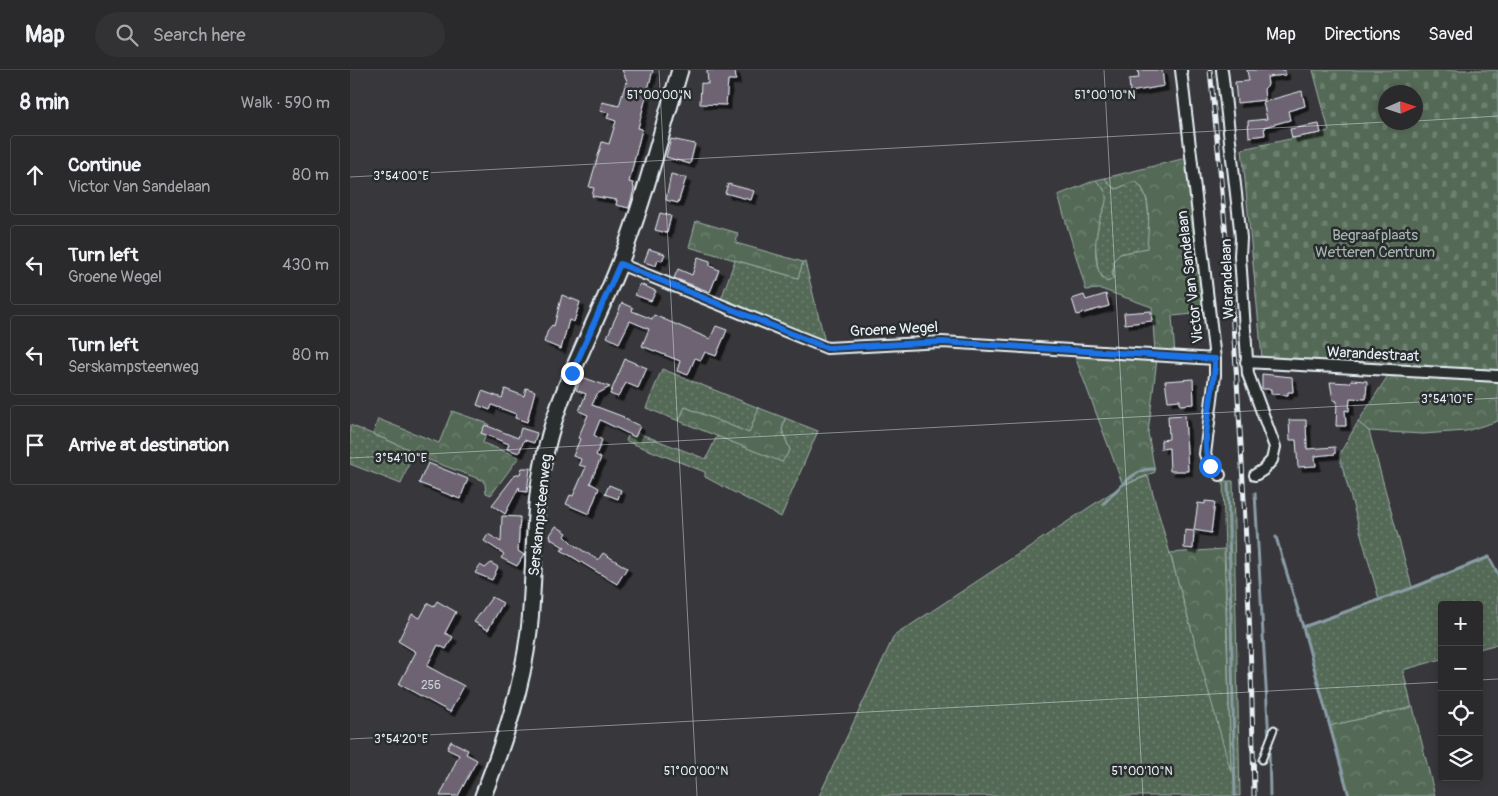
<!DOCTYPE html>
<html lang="en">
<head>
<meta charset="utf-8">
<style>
  body { margin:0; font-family:Pangolin,sans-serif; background:#323235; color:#f1f3f6 }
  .controls { position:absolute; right:15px; bottom:15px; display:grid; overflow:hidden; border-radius:5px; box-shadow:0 2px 8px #0003 }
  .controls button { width:45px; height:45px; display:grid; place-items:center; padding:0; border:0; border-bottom:1px solid #464649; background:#2a2a2d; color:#f1f3f6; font:25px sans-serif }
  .compass { position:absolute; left:1028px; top:15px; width:45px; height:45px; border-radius:50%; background:#2a2a2d; box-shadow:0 2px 8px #0003; rotate:87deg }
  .stop { position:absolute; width:15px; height:15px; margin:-11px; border:4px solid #1a73e8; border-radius:50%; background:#fff }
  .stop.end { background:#1a73e8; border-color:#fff; box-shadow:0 1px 5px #0008 }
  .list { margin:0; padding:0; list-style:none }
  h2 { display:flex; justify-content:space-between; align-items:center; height:65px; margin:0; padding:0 20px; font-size:21px }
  h2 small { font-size:16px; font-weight:400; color:#a5a7aa }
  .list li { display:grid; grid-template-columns:32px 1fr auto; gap:15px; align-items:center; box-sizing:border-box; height:80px; margin:0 10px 10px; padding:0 10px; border:1px solid #464649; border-radius:5px }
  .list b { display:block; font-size:19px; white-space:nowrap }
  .list p { margin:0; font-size:16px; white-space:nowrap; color:#a5a7aa }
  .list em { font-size:16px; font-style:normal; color:#a5a7aa }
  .icon { flex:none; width:28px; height:28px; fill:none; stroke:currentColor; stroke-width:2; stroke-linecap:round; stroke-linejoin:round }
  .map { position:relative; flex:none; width:1148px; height:726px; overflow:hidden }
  header { display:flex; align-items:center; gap:30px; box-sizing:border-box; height:70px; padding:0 25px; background:#2a2a2d; border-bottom:1px solid #464649 }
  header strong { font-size:24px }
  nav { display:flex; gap:28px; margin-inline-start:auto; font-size:18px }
  .search { width:350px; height:45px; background:#323235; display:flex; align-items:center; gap:12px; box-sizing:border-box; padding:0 18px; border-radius:28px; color:#a5a7aa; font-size:19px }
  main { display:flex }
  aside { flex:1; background:#2a2a2d }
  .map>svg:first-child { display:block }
  .grass { fill:url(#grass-dots); stroke:#9eaea8 }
  .forest { fill:url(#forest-crowns); stroke:#9eaea8 }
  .cemetery { fill:url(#cemetery-stones); stroke:#9eaea8; fill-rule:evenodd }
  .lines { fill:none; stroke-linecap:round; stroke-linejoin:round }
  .stream { stroke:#8a9ca6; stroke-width:3 }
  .building { fill:#6e6372; stroke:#e8f1f8; filter:url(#shadow) }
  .lane-casing { stroke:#e8f1f8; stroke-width:9 }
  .street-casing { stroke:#e8f1f8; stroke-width:14 }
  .secondary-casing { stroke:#e8f1f8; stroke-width:19 }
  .lane { stroke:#2a2d2e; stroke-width:5 }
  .street { stroke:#2a2d2e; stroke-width:10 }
  .secondary { stroke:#2a2d2e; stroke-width:15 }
  .rail-casing { stroke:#e8f1f8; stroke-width:5 }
  .rail { stroke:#2a2d2e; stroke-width:3; stroke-dasharray:9; stroke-linecap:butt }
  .route { stroke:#1a73e8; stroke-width:6 }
  .ticks { fill:none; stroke:#e8f1f8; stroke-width:1; stroke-opacity:0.45 }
  .labels { text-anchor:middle; stroke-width:5; stroke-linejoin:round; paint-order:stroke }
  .number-label { font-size:12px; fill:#caced6 }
  .park-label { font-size:15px; fill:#a6b5b0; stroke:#2a2d2e }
  .street-label { font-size:15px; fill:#e8f1f8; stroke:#2a2d2e }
  .ticks-label { font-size:12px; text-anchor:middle; fill:#e8f1f8; stroke:#2a2d2e; stroke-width:5; stroke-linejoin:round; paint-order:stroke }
</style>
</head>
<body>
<header>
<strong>Map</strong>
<div class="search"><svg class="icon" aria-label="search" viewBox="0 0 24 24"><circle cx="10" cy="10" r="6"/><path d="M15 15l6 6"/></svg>Search here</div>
<nav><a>Map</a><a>Directions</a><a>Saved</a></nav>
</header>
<main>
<aside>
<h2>8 min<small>Walk · 590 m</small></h2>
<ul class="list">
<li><svg class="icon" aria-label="ahead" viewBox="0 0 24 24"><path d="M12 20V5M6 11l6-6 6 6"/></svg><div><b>Continue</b><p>Victor Van Sandelaan</p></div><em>80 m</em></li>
<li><svg class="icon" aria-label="left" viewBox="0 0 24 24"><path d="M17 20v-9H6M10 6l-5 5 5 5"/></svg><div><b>Turn left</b><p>Groene Wegel</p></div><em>430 m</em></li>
<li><svg class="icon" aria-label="left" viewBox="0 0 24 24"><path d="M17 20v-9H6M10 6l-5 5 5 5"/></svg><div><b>Turn left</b><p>Serskampsteenweg</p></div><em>80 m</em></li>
<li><svg class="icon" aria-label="arrive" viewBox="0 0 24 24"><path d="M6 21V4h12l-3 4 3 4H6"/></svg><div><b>Arrive at destination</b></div></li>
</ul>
</aside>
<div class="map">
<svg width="1148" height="726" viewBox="0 0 1148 726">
  <defs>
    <pattern id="grass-dots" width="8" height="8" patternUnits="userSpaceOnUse" patternTransform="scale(1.25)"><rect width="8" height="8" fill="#556b57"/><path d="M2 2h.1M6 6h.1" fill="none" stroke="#6d8170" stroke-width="1.8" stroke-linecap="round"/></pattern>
    <pattern id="forest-crowns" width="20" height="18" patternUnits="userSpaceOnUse" patternTransform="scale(1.25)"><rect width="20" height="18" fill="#556b57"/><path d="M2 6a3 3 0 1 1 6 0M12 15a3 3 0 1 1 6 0" fill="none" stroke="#6d8170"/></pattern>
    <pattern id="cemetery-stones" width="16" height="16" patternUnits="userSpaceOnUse" patternTransform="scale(1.25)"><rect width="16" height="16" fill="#556b57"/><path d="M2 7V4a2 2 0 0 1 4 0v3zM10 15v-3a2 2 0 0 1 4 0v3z" fill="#6d8170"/></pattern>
    <filter id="shadow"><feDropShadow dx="4.5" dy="4.5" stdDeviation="0" flood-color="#0009"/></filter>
  </defs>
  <rect width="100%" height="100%" fill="#38383c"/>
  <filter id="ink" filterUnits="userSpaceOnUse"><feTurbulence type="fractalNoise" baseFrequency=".02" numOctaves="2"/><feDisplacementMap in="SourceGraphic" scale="10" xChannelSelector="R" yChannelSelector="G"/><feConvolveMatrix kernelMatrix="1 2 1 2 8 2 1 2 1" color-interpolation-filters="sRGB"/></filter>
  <g filter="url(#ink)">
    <path class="grass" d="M755,108l5,7 6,4 19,-8c18,13 13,47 13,67l-28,6 -8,18 1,7 -6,3 -9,-11 -3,-29 5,-25 5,-11 -1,-17 -8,-9z
      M385,190l63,18 5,-16h2l19,76 -1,6 -103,-42z
      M312,299l97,39 -10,25 -64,-26 -6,14 -33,-13z
      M435,348l33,13 -37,86 -76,-40v-5l-79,-31 4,-11 76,29 11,-23 65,25 8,-11 -8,-20z
      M1008,352l11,9 43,156 77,-30 9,17v70l-19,5v-44h-37v54l-39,11 9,38 -83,18 -26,-99 76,-28 -40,-144z
      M0,355l64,26 -13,33 -51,-20z
      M798,406l83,293 -8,-288h10l7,315h-421l75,-160 229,-151z"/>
    <path class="forest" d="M836,88l20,155 -34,3 3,39 -20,-2 -3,-46 -51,-18 -15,1 -28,-95 38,-15c4,5 10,9 10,16 1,9 -4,15 -6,23 -5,16 -9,52 7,63l6,-3 1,-19 6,-6 27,-6c1,-20 7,-54 -12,-67l-19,8 -6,-4 -5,-7z
      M346,151l42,12 -2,10 67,19 -5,16 -109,-31z
      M724,284l83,5 -9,74 7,39 -32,13z
      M1039,304l53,1 56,6v40l-32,10 -43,3 -54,-3 -11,-9z
      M335,337l64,26 10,-25 26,10 -3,12 8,20 -8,12 -103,-41z
      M102,341l37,13 -6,19 36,14 -28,38 -5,-2 -1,-9 -3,-4 -69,-26v-3l-40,-17 5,-15 61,24z
      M874,479l7,223 -61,-219z
      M1063,637l22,89h-86l-20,-70z"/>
    <path class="cemetery" d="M963,0h185v304l-236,-16 -20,-209 87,-18zM1036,22h30v30h-30z"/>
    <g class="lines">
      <path class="stream" d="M878,413l7,313
        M905,423l14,247
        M753,434c13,-12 31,-37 50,-35
        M926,467l27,90
        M919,677l1,49
        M999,726l-46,-169 109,-39 77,-31 9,17"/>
    </g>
    <path class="building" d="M272,0h31l-15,58 4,1 -13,53 4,1 1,6 -5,19 -13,-3 1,-5 -25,-4 2,-8 -5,-1 13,-45 7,2 7,-23 -9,-3 2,-5 -9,-2 2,-9 17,4 7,-24 2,1z
      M357,0h28l1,10h-8l-2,25 -26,-1 1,-21 7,1z
      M788,0h24l2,16 -34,6 -1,-13 10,-1z
      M897,0h38v5l-18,2 1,8 -4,4 1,11 -28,3 -2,-21 14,-1z
      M952,21l3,15 -17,5 2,9 -26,7 1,8 -16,2 -1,-16 19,-2 -4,-17z
      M969,54l2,9 -29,5 -2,-9z
      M321,69l24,5 -5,20 -24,-7z
      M321,104l15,4 -8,25 -12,-3z
      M378,114l26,7 -3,9 -26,-7z
      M310,143l11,3 -4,17 -12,-3z
      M299,179l16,5 -3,7 -4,-1 -2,6 -12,-4z
      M348,187l12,4v5l9,4 -9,22 -36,-14 4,-9 14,6z
      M290,214l16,7 -5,10 -16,-6z
      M756,224l3,12 -32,9 -5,-16 12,-4 2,5z
      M212,225l18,7 -6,20 -5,-2 -8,29 -17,-7 4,-12 4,-5 2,1z
      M272,233l11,5 -1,3 20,8 2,-4 56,24 6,-13 11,4 -11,26 -11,-4 -4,8 -6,-2 -7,17 -11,-4 3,-10 -38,-15 7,-17 -19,-8 -11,22 -12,-6z
      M801,241l1,10 -27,3 -1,-11z
      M275,289l22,9 -9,20 -12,-5 -8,14 -8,-3z
      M912,304l30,3 1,15h-5v3l-17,-1v-5h-9z
      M232,307l28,10 -13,7 -5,11 32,12 -1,1 17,8 -5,11 -35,-17 -6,15 8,5 -6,15 5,3 -11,25 9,5 -10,26 -23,-10 4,-9 3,1 13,-29 -7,-2 2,-6 -8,-3 7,-17 -2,-1 10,-23 -9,-4 7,-17 -10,-4z
      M843,309l1,25 -14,1v-5l-12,1 -3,-20z
      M1001,310l16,1 -1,18 -16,-1 -1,13 -4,-1 1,16h-10l1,-25 -4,-1 -3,-18 20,1z
      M176,318l9,3 -8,31 -12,-4 1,-4 -24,-9 -2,5 -13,-5 5,-14 20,7 3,-9 19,7z
      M835,345l3,56h-18l-1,-23 -8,1v-9l8,-1 -1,-23z
      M939,350h17l1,29 28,-2v7l-20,2 1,10 -18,1 -2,-27h-6z
      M135,355l33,13 3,-10 16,5 -3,10 -10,-3 -5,13 -12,-4 2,-5 -28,-11z
      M78,393l40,16 -8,20 -41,-16z
      M172,398h8l-3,24 -7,-1 -1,-4 -14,27 -13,-9 24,-31h4z
      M259,415l12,5 -3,9 -13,-5z
      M855,431l10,1 -4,31 -17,-3 4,-27 7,1z
      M152,446l18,1 -2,34 6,4 -7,11 -16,-8 3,-4 -20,-13 4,-7 13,8z
      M206,456l11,7 -2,3 9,9 24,15 5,-7 24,15 -10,16 -56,-34 4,-2 -14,-9 -1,-4z
      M835,460l9,1 -1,18 -9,-1z
      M141,493l7,4 -6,13 -17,-7 5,-8 5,3z
      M142,527l11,6 -15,27 -14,-8z
      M87,531l19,11 -11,21 8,4 -7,12 -8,-4 -11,21 37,20 -14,26 -51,-28 17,-32 -18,-11 14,-27 8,4 8,-15 6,3z
      M101,671l17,9 -2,4 11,6 -19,36h-18l19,-41 -12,-6z"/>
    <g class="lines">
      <g class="lane-casing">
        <path id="lane" d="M912,690l12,-31"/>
      </g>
      <g class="street-casing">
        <path id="street" d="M831,0l34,289v16l-10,79 5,12 10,9
          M872,0l19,168 -1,18 8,118 27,73 -3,13 -9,10 -8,5
          M270,194l207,84 115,-6 273,17
          M896,292l252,14"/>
      </g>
      <g class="secondary-casing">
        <path id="secondary" d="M133,726c21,-54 39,-107 46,-165 7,-60 2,-122 17,-181 15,-66 50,-125 74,-187 24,-63 41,-129 60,-193"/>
      </g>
      <use href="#lane" class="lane"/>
      <use href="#street" class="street"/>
      <use href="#secondary" class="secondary"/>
      <g class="rail-casing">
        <path id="rail" d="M860,0c26,241 40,483 44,726"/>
      </g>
      <use href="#rail" class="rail"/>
    </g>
  </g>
  <g class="lines" filter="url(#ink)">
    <path class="route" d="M222,303l48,-109 207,84 115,-6 273,17c1,28 -17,85 -5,107"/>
  </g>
  <path class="ticks" d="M309,0l38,726M754,0l39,726M1066,51l82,-5M0,107l1036,-55M0,388l1148,-60M1129,610l19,-1M0,669l1092,-57"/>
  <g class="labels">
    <g class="number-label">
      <text x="81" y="619">256</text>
    </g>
    <g class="park-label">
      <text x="1025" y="170">Begraafplaats<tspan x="1025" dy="17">Wetteren Centrum</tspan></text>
    </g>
    <g class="street-label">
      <text transform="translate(840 207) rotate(-97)" y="5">Victor Van Sandelaan</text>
      <text transform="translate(877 209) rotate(-92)" y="5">Warandelaan</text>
      <text transform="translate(544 259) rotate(-3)" y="5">Groene Wegel</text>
      <text transform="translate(1023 284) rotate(3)" y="5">Warandestraat</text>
      <text transform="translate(190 445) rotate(-84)" y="5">Serskampsteenweg</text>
    </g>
  </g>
  <g class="ticks-label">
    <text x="309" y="29">51°00'00"N</text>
    <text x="755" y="29">51°00'10"N</text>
    <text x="51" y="110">3°54'00"E</text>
    <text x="1097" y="333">3°54'10"E</text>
    <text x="51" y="392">3°54'10"E</text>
    <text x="51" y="673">3°54'20"E</text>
    <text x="346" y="705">51°00'00"N</text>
    <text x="792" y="705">51°00'10"N</text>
  </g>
</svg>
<div class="controls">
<button>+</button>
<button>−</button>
<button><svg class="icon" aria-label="locate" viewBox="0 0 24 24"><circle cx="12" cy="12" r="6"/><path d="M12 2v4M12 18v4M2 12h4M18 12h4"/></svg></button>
<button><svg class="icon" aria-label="layers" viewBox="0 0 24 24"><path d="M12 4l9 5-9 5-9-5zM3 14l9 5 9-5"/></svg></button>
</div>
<svg class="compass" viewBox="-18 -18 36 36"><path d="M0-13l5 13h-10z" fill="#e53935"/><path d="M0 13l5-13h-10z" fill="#a5a7aa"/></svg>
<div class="stop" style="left:860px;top:396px"></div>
<div class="stop end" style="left:222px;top:303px"></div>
</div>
</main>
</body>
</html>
